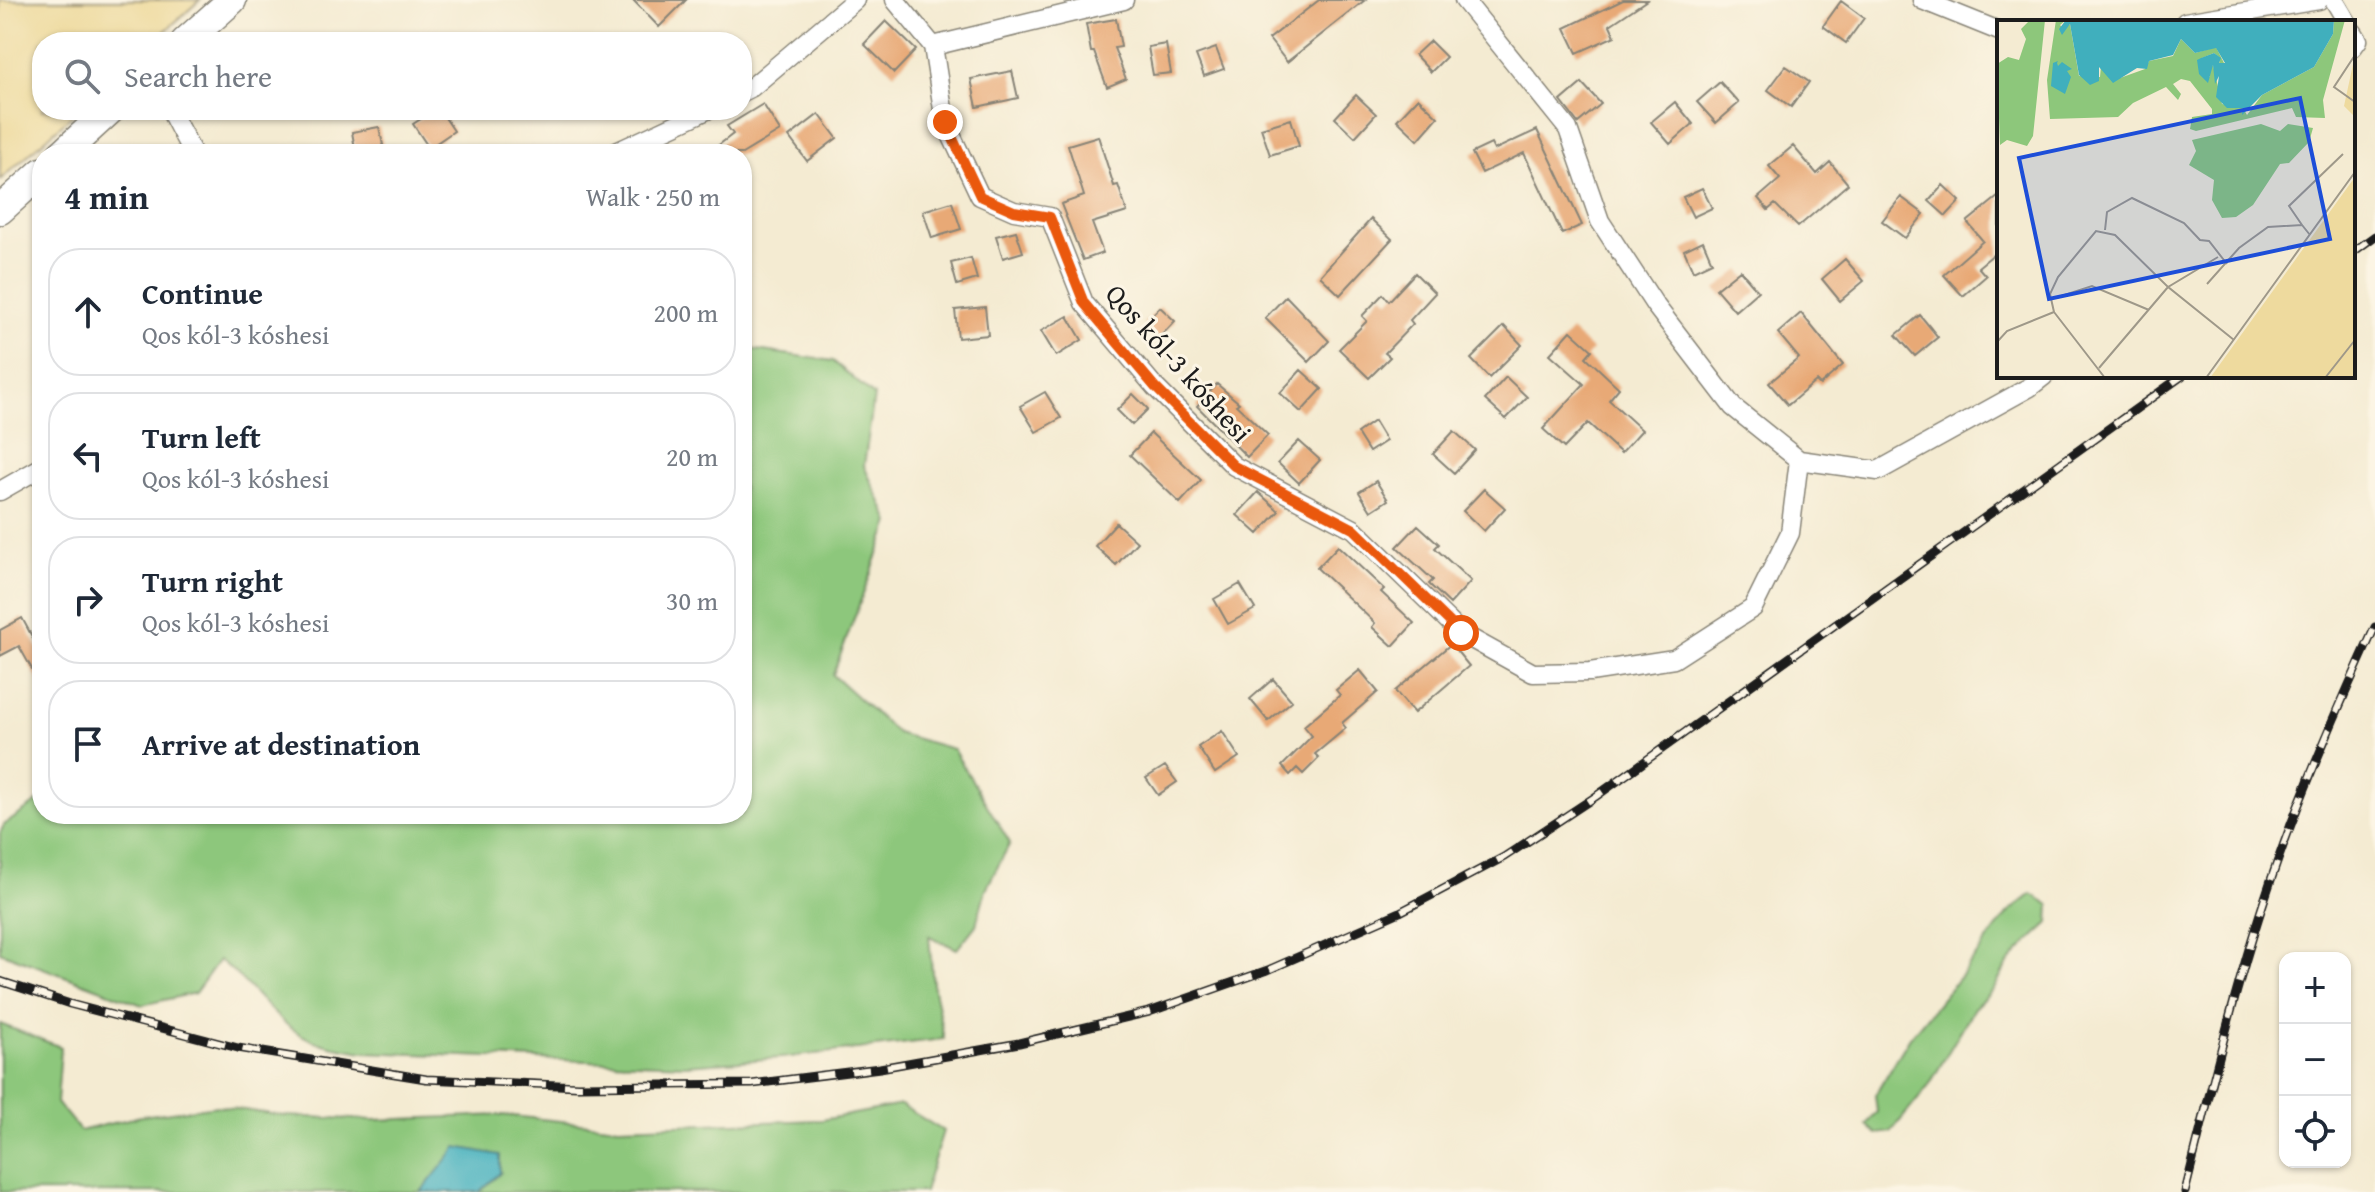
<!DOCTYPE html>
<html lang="en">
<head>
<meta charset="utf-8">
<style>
  body { margin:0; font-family:"Gentium Book Plus",serif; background:#f6f6f7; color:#1f2937 }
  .controls { position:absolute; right:24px; bottom:24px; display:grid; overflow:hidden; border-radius:16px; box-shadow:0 2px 6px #0004 }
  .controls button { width:72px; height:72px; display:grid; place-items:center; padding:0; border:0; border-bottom:2px solid #e0e1e3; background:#fff; color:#1f2937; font:40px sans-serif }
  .stop { position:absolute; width:24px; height:24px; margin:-18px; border:6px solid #ea580c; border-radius:50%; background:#fff }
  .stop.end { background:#ea580c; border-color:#fff; box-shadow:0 2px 8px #0008 }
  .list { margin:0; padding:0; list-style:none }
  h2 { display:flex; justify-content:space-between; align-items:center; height:104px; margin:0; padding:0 32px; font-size:34px }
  h2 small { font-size:26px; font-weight:400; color:#747a83 }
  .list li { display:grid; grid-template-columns:52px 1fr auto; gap:24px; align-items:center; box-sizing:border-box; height:128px; margin:0 16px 16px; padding:0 16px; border:2px solid #e0e1e3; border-radius:32px }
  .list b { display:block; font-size:30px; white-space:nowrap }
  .list p { margin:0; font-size:26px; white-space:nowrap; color:#747a83 }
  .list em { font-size:26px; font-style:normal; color:#747a83 }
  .icon { flex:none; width:44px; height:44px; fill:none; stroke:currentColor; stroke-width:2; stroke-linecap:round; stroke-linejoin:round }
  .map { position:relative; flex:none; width:2375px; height:1192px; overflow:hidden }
  .search { position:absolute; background:#fff; box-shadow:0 2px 6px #0004; left:32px; top:32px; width:720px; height:88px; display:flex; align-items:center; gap:20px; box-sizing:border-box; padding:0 28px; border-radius:32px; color:#747a83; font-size:30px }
  .panel { position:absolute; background:#fff; box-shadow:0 2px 6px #0004; left:32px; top:144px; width:720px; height:680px; border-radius:32px }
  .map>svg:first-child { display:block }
  .green { fill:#8dc77b; stroke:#54724c; stroke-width:2 }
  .sand { fill:#eeda9e; stroke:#857b5d; stroke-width:2 }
  .water { fill:#40afbd; stroke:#2e666c; stroke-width:2 }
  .building { fill:#e8a976 }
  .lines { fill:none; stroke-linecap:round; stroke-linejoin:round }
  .street-casing { stroke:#888477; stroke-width:21 }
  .primary-casing { stroke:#888477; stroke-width:31 }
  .street { stroke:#fff; stroke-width:18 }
  .primary { stroke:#fff; stroke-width:28 }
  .rail-casing { stroke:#1c1c1c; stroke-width:9 }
  .rail { stroke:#fcf5e5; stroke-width:6; stroke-dasharray:18; stroke-linecap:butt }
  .route { stroke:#ea580c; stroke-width:10 }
  .labels { text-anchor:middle; stroke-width:6; stroke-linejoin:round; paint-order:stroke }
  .street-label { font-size:28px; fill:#1c1c1c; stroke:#fcf5e5 }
  .inset-road { fill:none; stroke:#9e9889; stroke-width:2 }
  .view { fill:#1d4ed8; fill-opacity:0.15; stroke:#1d4ed8; stroke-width:4 }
  .inset-edge { fill:none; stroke:#1c1c1c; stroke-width:4 }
</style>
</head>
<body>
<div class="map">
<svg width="2375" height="1192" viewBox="0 0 2375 1192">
  <rect width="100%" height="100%" fill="#fcf5e5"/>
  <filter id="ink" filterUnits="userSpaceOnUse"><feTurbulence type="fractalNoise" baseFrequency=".0125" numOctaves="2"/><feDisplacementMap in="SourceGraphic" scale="16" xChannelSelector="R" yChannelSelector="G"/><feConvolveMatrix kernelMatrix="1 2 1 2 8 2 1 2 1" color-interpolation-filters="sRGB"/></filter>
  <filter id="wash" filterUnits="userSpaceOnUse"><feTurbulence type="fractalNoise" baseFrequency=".006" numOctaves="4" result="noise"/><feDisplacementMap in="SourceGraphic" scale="32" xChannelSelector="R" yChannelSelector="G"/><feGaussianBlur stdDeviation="1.8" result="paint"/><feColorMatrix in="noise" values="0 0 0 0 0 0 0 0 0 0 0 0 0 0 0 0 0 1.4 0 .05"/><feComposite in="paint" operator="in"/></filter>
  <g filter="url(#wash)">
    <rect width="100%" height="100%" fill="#f4ebd2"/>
    <path class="green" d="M742,348l91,13 41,35 -10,70 26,56 -57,153 64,58 56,16 57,94 -24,46 -10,36 -19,24 -28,-13 4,48 11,55 -163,19 -95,7 -323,-13c-16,-3 -34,-5 -49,-11 -40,-16 -61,-57 -95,-81l-24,33 -53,12 -142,-53v-119l4,-8 38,-26v15h700z
      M2032,894l18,11 -1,18 -28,26 -15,17 -12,23 -20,19 -46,79 -37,45 -14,2 -10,-9 10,-13 -2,-17 35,-58 53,-64 45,-60z
      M0,1024l61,23 -4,56 23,28 61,-15 76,-10 68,10 89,4 128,-5 117,12 203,-7 79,-15 42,26 -19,61h-445l21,-19 -66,4 -13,15h-421z"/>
    <path class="sand" d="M0,0h200l-47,42h-111v68h36l-78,70z"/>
    <path class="water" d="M457,1147l43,8v18l-21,19h-58z"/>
    <g id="blocks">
      <path class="building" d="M633,0h53l-27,27z
        M1319,0h46l-78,62 -18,-23z
        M1623,0h24l-37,25 5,11 -38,17 -12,-25z
        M1841,1l23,17 -18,25 -23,-17z
        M1116,19l5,28 -7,1 12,31 -19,8 -13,-35h-3l-5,-28z
        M886,21l30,29 -22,23 -30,-29z
        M1430,41l16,16 -15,15 -16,-17z
        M1166,44l5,29 -18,2 -5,-28z
        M1216,48l8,21 -20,7 -8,-21z
        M1786,66l23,16 -18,25 -23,-17z
        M1012,71l6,27 -41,9 -6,-28z
        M1720,82l19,21 -23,20 -19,-21z
        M1582,83l19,21 -23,19 -17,-22z
        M1356,95l20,19 -21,23 -20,-19z
        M1418,98l20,19 -20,23 -21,-20z
        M1675,102l18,22 -23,20 -19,-22z
        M763,104l17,27 -38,23h-35l26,-20 -6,-8z
        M435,110h5l14,21 -25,17 -16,-24z
        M819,114l18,24 -30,23 -18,-24z
        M1291,119l8,27 -29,9 -9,-27z
        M379,127l6,27h-29l-4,-22z
        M1537,130l45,95 -20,9 -38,-81 -42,20 -10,-20 19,-9 3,6z
        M1098,136l16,50 4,-1 9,27 -35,11 11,30 -20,7 -22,-56 23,-8 -16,-51z
        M1793,146l24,28 13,-12 18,22 -50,43 -23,-23 -7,6 -10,-12 22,-19 -11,-13z
        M1943,185l17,16 -14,15 -17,-15z
        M1702,188l10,20 -19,9 -10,-20z
        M1999,196v64l-5,-6 -16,13 8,9 -23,20 -19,-21 39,-34 -16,-19z
        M1901,197l23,17 -19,24 -23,-17z
        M952,202l9,27 -29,9 -9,-27z
        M1371,219l21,20 -52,56 -20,-19z
        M1016,231l7,21 -20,6 -7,-22z
        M1703,241l9,21 -19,9 -9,-21z
        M971,258l6,21 -20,6 -6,-22z
        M1845,259l19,22 -24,20 -18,-22z
        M1740,270l18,21 -23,20 -19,-22z
        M1415,273l20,20 -25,27 3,4 -28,29 5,4 -21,21 -30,-29 28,-28 -5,-5 21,-22 6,7z
        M1286,296l43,45 -20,21 -44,-44z
        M985,307l3,28 -30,3 -3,-28z
        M1160,307l15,14 -16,17 -15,-15z
        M1801,313l42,52 -23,20 -4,-4 -28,24 -19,-22 30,-25 -21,-25z
        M1920,315l18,22 -23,19 -19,-21z
        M1068,316l14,24 -26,16 -15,-25z
        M1504,326l18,19 -33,33 -18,-19z
        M1571,331l21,19 -6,7 33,31 -10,12 33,30 -21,23 -33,-30 -24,25 -21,-19 41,-45 -34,-30z
        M1301,370l21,19 -21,23 -21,-19z
        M1506,377l21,20 -21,22 -21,-19z
        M1217,384l22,19 -3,2 32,30 -21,22 -50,-51z
        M1045,392l16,26 -25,14 -16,-26z
        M1133,394l15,15 -16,16 -15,-15z
        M1374,421l12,20 -17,11 -12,-19z
        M1454,431l21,19 -21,23 -21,-19z
        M1151,433l50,47 -21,23 -50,-48z
        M1299,441l21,19 -21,23 -21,-20z
        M1376,481l12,19 -17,11 -12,-19z
        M1484,489l21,19 -21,23 -21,-20z
        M1258,492l21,19 -21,23 -21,-19z
        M1116,523l21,19 -21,23 -21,-19z
        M1418,525l21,19 -4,4 36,33 -21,23 -21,-20 4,-4 -36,-33z
        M1338,546l46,43 -3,3 33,31 -21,23 -21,-19 3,-4 -58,-55z
        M1240,584l15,25 -27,15 -14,-25z
        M22,618l20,37v32l-23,-41 -19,10v-26z
        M1451,644l18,22 -55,47 -19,-22z
        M1360,670l18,22 -36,31 4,5 -31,26 4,4 -16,16 -6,-6 -7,7 -8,-9 30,-30 -8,-10 36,-31 -4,-5z
        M1273,679l19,22 -24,20 -18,-22z
        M1222,731l17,26 -24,16 -17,-26z
        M1165,766l12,16 -19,13 -12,-17z"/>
    </g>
  </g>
  <g filter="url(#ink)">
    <use href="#blocks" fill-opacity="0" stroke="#888477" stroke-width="2"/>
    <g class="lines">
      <g class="street-casing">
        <path id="street" d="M895,0l38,46 12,76 35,74 34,15 36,6 34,86 71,84 79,79 120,63 107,104 72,40 57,-1 84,-13 79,-51 37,-75 9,-73
          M1464,0l104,129 32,92 55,84 78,102 66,53 79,11 152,-84 14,-11
          M1922,0l77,31
          M2334,0l13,22
          M2185,22l134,-22
          M2353,32l5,8 -5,7
          M933,46l191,-46
          M742,92l10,-5 103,-87
          M170,110l23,44
          M612,154l95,-44
          M0,491l42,-24"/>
      </g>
      <g class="primary-casing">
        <path id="primary" d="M185,42l47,-42
          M62,154l48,-44
          M0,210l42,-38"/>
      </g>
      <use href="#street" class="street"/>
      <use href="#primary" class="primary"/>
      <g class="rail-casing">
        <path id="rail" d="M2353,252l22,-16
          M0,981l70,23 168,44 188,31 152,7 174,-2 128,-16 139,-25 130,-31 119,-42 132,-58 104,-55 91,-60 587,-421
          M2185,1192c29,-116 57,-234 98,-346 27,-74 59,-147 92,-219"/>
      </g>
      <use href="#rail" class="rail"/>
    </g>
  </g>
  <g class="lines" filter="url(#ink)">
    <path class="route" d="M945,122l35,74 34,15 36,6 34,86 71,84 79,79 120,63 107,104"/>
  </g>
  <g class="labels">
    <g class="street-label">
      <text transform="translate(1179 363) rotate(48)" y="10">Qos kól-3 kóshesi</text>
    </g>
  </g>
  <g transform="translate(1997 20)">
    <rect width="358" height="358" fill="#f4ebd2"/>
    <path d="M33,0h15l-12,116 -6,10 -20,-6 -7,5 -3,-81 11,-7 11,3 7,-21 -5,-10zM59,0h10l-6,5 4,4 6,-5 9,52 21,1 1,-11 19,12 25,-9 4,-8 24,-5 8,-17 14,14 21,-6 8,16 -5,1 1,-6 -6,-5 -12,5 -2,16 10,3v-8l3,-4 9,39 21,4 4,7 15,-20 52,-28 19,-33 1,-14h11l-22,80 2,18 -29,-1 -4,-9 -96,23 -6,-2 2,-12 20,-3v-5l-22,-28 -9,-2 -8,5 8,10 -3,6 -12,-13 -33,16 -15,14 -68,2 -3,-39zM264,104l19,7 8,-7 25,4 -4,14 -20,21 -9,1 -27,41 -17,12 -14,1 -10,-18 2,-20 -25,-15 7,-14 -4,-11z" fill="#8dc77b"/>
    <path d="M358,35v62l-11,-11zM358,157v201h-145z" fill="#eeda9e"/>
    <path d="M69,0h268l-1,14 -19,33 -52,28 -20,20 1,-7h-16l-11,-11 3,-21 -4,8 -2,-19 -5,18 -9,-9 -2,-14 4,-2 13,-5 7,5 -2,5h6l-9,-15 -21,5 -14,-14 -8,16 -24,6 -2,8 -10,-1 -24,15 -14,-16v14l-9,4 -11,-10 -9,-51 -8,11 -3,-6zM61,41l-1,2 1,3 4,-4 10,7 -5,2 4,6 -6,17 -14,-8 2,-23z" fill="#40afbd"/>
    <path class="inset-road" d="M358,35l-21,32 21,15M305,205l-13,-19 54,-52M108,210l2,-18 25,-14 52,25 16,17 9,1 18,23M210,264l32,-36 29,-21 34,-2 8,10M58,278l37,-12 57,24M57,292l-4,-18 8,-17 38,-46 19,4 53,52 50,-30M57,292l51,66M0,322l10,-11 47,-19M102,348l69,-81 66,53M209,358l149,-206M328,358l30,-38"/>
    <path class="view" d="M303,78l30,141 -281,60 -30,-141z"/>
    <rect width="358" height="358" class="inset-edge"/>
  </g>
</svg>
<div class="controls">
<button>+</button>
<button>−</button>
<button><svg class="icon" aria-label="locate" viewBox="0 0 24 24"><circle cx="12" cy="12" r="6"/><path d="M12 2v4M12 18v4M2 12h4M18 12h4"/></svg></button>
</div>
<div class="stop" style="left:1461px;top:633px"></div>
<div class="stop end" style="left:945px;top:122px"></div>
<div class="search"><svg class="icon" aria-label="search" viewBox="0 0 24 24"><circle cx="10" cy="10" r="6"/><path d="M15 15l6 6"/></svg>Search here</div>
<section class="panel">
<h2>4 min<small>Walk · 250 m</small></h2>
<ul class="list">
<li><svg class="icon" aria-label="ahead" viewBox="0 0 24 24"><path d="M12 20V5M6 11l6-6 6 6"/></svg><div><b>Continue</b><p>Qos kól-3 kóshesi</p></div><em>200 m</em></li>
<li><svg class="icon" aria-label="left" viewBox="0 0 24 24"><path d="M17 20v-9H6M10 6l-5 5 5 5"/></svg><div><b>Turn left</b><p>Qos kól-3 kóshesi</p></div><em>20 m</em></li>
<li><svg class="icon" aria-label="right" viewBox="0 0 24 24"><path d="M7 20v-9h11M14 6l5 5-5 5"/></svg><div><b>Turn right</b><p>Qos kól-3 kóshesi</p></div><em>30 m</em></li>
<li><svg class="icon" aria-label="arrive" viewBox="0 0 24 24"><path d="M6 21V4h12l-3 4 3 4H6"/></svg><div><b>Arrive at destination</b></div></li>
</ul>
</section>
</div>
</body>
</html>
